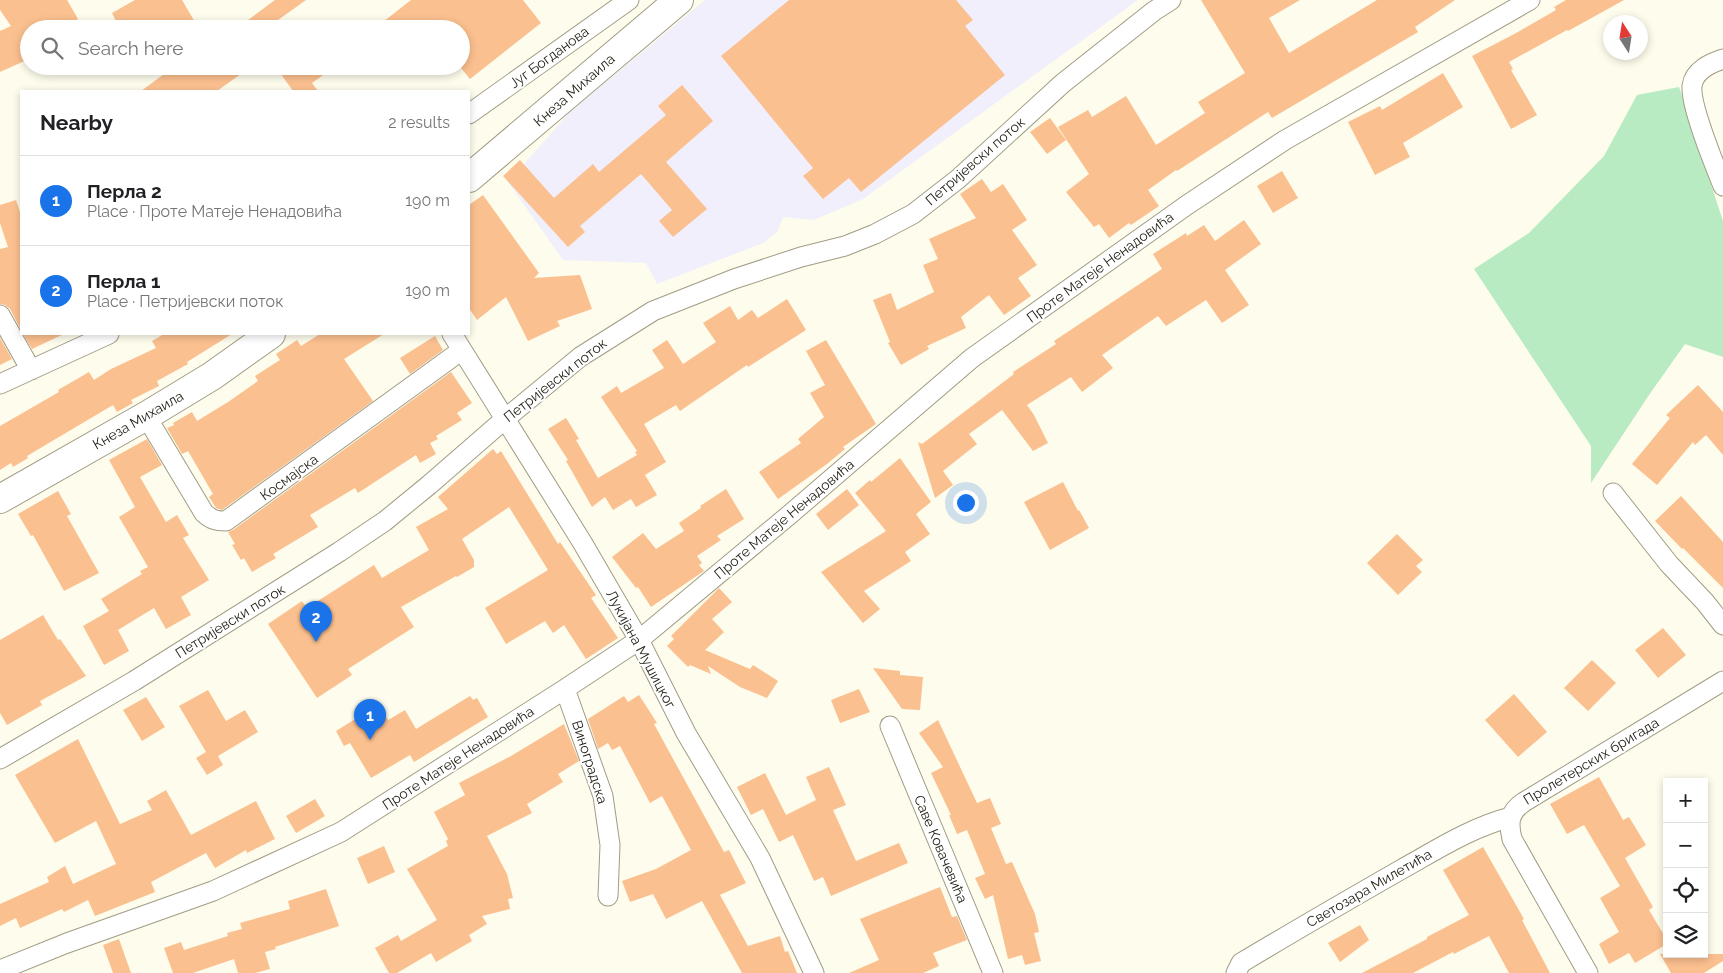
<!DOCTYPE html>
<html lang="en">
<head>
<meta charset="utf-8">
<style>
  body { margin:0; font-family:Raleway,sans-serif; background:#f2f2f2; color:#202124 }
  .controls { position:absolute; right:15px; bottom:15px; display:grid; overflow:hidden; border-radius:0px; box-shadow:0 2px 8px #0003 }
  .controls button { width:45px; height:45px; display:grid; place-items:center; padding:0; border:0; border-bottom:1px solid #e0e0e0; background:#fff; color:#202124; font:25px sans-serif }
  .compass { position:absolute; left:1603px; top:15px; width:45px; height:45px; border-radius:50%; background:#fff; box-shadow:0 2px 8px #0003; rotate:348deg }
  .you { position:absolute; left:965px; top:502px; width:18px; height:18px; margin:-12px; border:4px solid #fff; border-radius:50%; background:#1a73e8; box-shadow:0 0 0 8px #1a73e833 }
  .badge { display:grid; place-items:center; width:32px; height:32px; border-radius:50%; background:#1a73e8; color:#fff; font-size:16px; font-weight:700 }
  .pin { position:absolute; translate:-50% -41px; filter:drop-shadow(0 1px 2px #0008) }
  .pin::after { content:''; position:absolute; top:26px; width:18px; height:15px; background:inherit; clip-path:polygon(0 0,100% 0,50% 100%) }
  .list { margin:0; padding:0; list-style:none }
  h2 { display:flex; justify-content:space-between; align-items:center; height:65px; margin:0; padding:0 20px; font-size:21px }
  h2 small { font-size:16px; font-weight:400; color:#757577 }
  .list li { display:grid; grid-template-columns:32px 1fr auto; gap:15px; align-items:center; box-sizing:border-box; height:90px; padding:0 20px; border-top:1px solid #e0e0e0 }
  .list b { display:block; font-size:19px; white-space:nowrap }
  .list p { margin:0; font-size:16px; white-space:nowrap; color:#757577 }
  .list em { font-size:16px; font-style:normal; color:#757577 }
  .icon { flex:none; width:28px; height:28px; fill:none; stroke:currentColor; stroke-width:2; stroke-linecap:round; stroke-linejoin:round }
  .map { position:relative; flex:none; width:1723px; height:973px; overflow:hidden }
  .search { position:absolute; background:#fff; box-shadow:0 2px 8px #0003; left:20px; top:20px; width:450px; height:55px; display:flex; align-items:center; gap:12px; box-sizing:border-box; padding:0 18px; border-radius:28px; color:#757577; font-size:19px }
  .panel { position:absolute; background:#fff; box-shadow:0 2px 8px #0003; left:20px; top:90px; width:450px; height:245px; border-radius:0px }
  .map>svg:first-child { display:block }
  .medical { fill:#f1effc }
  .green { fill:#b8ebc1 }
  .building { fill:#fbc08f }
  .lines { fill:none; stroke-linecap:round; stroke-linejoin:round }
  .street-casing { stroke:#a19c84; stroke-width:21 }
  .secondary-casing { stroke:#a19c84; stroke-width:30 }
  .street { stroke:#fff; stroke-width:19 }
  .secondary { stroke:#fff; stroke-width:28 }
  .labels { text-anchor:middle; stroke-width:4; stroke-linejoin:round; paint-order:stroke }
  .street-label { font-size:14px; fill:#1f1d13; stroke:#fff }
</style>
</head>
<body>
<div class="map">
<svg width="1723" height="973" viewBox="0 0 1723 973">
  <rect width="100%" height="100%" fill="#fefcec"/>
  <path class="medical" d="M705,0h433l-275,199 -49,21 -31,-3 -5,14 -15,12 -106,41 -11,-21 -83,-3 -55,-78 61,-69z"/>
  <path class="green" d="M1679,87l44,134v136l-38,-13 -36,51 -58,88v-37l-117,-177 55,-36 75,-77 33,-61z"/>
  <path class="building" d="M0,0h67l11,19 -17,10h-32v30l-29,13v-41l11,-5 -11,-16z
    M135,0h47l17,29h-79l-8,-16z
    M275,0h31l-28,20 7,9h-49z
    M411,0h112l18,23 -71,56 -9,-11v-39h-87z
    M789,0h167l17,20 -8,6 40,49 -144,117 -12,-14 -26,21 -20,-23 10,-8 -92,-112z
    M1201,0h99l-31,18 20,35 88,-53h78l-40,27 3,5 -146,86 -4,-6 -91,59 -1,-1 -28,20 11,16 -28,19 -2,-2 -20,15 -10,-14 -5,3 -28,-35 23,-18 -31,-47 30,-17 4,7 34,-21 30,49 49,-32 -7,-11 47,-29z
    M1566,0h58l-56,31 -1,-1 -58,32 4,7 -2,1 26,45 -26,14 -39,-73 46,-24 38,-22 -2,-3z
    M175,66h77l-35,25h-76z
    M275,66h61l-24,17 6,8h-25z
    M1443,73l20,34 -60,36 7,14 -35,18 -27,-53 32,-16 2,4z
    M682,85l31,36 -47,41 41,47 -34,28 -14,-16 13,-11 -31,-36 -61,52 5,6 -17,15 -65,-71 17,-16 34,38 39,-34 6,8 67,-57 -8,-9z
    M1050,118l16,22 -19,14 -17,-22z
    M1282,171l16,27 -25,15 -16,-27z
    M982,179l9,13 12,-8 24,36 -15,10 25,35 -19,13 13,18 -27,19 -15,-20 -28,22 5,11 -39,18 2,3 -28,16 -13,-22 2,-1 -17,-42 18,-7 6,17 37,-18 -11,-27 15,-6 -9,-20 47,-21 -16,-24z
    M483,195l56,78 -5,5 46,-3 12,34 -35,12 3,5 -32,15 -22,-44 -29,23 -8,-12v-103z
    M16,200l5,15v115l-11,-21 -5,-4 -5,-1v-55l8,-2 -8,-24v-18z
    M1244,220l17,24 -36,26 24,35 -27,18 -16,-23 -40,26 -8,-10 -56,39 11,13 -31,24 -11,-15 -44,28 7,10 14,28 -15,8 -31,-41 -33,24 8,10 -34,27 10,14 -18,13 -17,-56 4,2 92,-70 -1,-2 43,-28 -2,-3 108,-72 -9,-15 33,-21 1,3 17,-11 11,16z
    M787,299l19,31 -58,37 -1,-2 -67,46 -4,-6 -32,19 22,38 -21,13 12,20 -21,12 -5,-8 -18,11 -8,-13 -13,10 -26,-46 2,-1 -20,-31 18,-11 13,21 -3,1 22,38 39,-23 -2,-3 2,-1 -36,-54 16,-11 4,7 43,-25 -12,-18 15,-10 16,24 33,-22 -13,-19 27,-17 8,14 14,-10 6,8z
    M23,334h41l-32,15z
    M164,334h68l-45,28 1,2 -31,17 2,5 -28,14 2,3 -16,9 -4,-7 -86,51 1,2 -15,9 -2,-4 -11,7v-44l59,-34 -1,-2 31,-18 5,8 17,-11 45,-21 -4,-7z
    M320,334h64l-40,25 29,42 -151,109 -6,-2 -7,-11 4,-3 -25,-43 -6,3 -15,-26 7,-3 -1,-2 19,-11 5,9 31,-19 30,-21 -3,-5 25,-16 -4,-6 21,-14 4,6z
    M435,336l8,14 -33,24 -10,-16z
    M0,338l12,21 -12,6z
    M826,340l50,84 -33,23 2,2 -18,15 -49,35 -19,-27 42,-29 -3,-4 26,-22 -14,-24 15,-8 -19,-34z
    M451,372l21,31 -15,10 5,7 -26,16 2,3 -8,4 6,11 -16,9 -4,-8 -58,38 -3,-5 -45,27 8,12 -45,27 3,4 -24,14 -8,-14 -3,2 -9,-15 3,-1 -7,-12 5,-2z
    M1698,385l25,27v43l-17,-20 -11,10 -2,-3 -36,43 -25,-21 38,-46 -4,-3z
    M147,439l15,26 -22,12 26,45 11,-7 12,20 -6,3 26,42 -28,17 10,18 -25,14 -12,-21 -36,22 11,21 -25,14 -21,-39 26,-15 -8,-12 41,-25 -2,-3 8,-4 -29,-50 16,-10 -26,-47z
    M493,449l4,5 4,-3 57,93 2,-2 36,53 -5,3 27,40 -32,21 -22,-34 -11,8 -8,-12 -39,23 -21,-36 63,-38 -39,-63 -47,32 12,21v7l-17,10 -1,-1 -55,31 13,20 -66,42 4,6 -35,23 -49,-74 34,-23 5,7 67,-43 8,13 47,-28 -13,-23 32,-18 -10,-12z
    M900,458l31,44 -15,12 14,20 -25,18 6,9 -47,30 16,18 -17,14 -42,-51 65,-41 -31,-38 15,-13 1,2z
    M1063,482l15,29 1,-1 10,18 -39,22 -26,-48z
    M726,489l18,30 -27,17 4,4 -24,16 5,7 -3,2 5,6 -53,36 -13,-20 -2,1 -24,-31 31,-24 13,16 28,-18 -5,-8 22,-15 -1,-2z
    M847,489l12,16 -31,25 -12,-16z
    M58,491l13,23 -4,2 32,57 -35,18 -31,-56 -2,1 -13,-22z
    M1681,496l42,46v46l-40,-40 -1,1 -27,-28z
    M1397,534l26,26 -7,6 6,6 -24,23 -31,-32z
    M719,588l13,14 -20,17 12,13 -19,18 45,19 3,-4 25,16 -11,17 -27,-11 -32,-21 3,8 -21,-9 -2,2 -21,-21 7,-7 -3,-3z
    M43,615l15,25 2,-1 26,37 -46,25 2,4 -35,20 -7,-12v-73z
    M1663,628l23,27 -28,23 -23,-28z
    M1592,660l24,23 -28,28 -24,-23z
    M873,668l27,3v4l23,2 -3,33 -18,-1z
    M859,689l11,23 -30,11 -9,-23z
    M208,690l18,31 19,-11 13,22 -40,24 5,9 -16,10 -11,-17 10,-6 -27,-46z
    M1514,694l33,38 -29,25 -33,-37z
    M639,695l18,28 -3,1 70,128 5,-2 17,33 -26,12 28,51 32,-10 5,16 3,-1 9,22h-55l-40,-72 -36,18 -13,-25 -23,8 -8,-21 34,-12 35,-19 -29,-54 -12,7 -30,-57 -8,4 -4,-7 -10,6 -10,-30 36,-23 4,6z
    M470,696l3,4 4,-2 11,19 -74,45 -4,-7 -39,23 -21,-35 -6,3 -8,-15 42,-26 10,15 17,-10 11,19z
    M146,697l19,30 -23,14 -19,-31z
    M938,720l39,83 13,-5 11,26 -10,4 15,36 6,-2 23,52 4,18 -5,1 7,28 -16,4 -3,-10 -14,4 -15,-64 -8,4 -10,-21 10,-4 -18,-44 -10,4 -8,-19h2l-20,-42 12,-6 -24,-34z
    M564,724l15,37 -21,13 5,8 -36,22 5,9 -45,23 20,38 6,24 -5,1 2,10 -28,7 5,8 -18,11 3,6 -36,21 -5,-9 -34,20h-8l-14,-25 23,-13 3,6 36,-21 -30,-51 41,-23 -2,-5 2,-2 -14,-27 31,-17 -6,-12 52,-27z
    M78,739l42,85 32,-14 -5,-9 19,-11 25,45 65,-34 19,38 -28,14 -1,-3 -31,18 -9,-15 -55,29 4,10 -60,24 -7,-16 -24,12 -2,-3 -42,19 -4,-10 -16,8v-22l49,-22 -2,-5 18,-11 8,18 43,-20 -20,-43 -41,22 -40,-68z
    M829,767l17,38 -13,5 23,51 43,-18 9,20 -77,33 -8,-19 -9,4 -21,-46 -14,7 -16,-33 -12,6 -14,-28 28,-14 21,42 30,-15 -10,-23z
    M1599,777l24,43 6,-3 17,28 -21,13 28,49 -4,3 18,30v4l-32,19 -6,-10 -20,11 -10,-20 20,-12 -19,-34 20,-12 -36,-61 -17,9 -17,-30z
    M315,799l10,17 -29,17 -10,-17z
    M384,846l11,26 -27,12 -11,-26z
    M1483,847l41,72 -2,1 28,53h-41l-20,-37 -35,18 -1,-2 -40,21h-51l65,-34v-2l42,-22 -26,-45z
    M940,887l12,30 5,-1 10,24 -34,13 6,13 -16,7h-74l30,-13 -19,-41z
    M326,889l13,37 -64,21 1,2 -11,3 5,17 -15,4h-17l-4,-14 -41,14h-20l-9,-25 17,-6 3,8 44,-14 -1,-3 15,-4 -2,-6 50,-14 -2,-8z
    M1360,925l9,15 -29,22 -12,-19z
    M119,939l12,34h-18l-10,-28z
    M1660,954h63v7l-19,12h-33z"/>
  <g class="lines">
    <g class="street-casing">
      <path id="street" d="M1723,59c-12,4 -29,11 -31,27 -2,19 23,80 31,100
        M469,114l160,-114
        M0,315l31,55
        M452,334l130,208 57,98 47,93 74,125 54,115
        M0,384l109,-50
        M146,416l58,97c8,7 12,8 22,8l236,-171
        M1613,493l56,71 36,38 18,23
        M565,689l38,107 7,49 -2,51
        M890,726l103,247
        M0,759l134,-78 205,-129 46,-31 44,-36 76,-66 75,-62 73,-46 81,-32 67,-22 44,-11 30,-12 38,-20 45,-35 105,-96 91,-72 17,-11
        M0,970l67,-27 146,-52 128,-59 224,-143 74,-49 149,-124 184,-158 215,-153 98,-65 245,-140
        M1236,973l5,-10c53,-32 107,-63 161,-94 36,-20 70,-42 109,-52
        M1588,973l-76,-134c-4,-17 -3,-27 12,-37l199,-121"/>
    </g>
    <g class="secondary-casing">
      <path id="secondary" d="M469,178l210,-178
        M0,499l146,-83 66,-40 59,-42"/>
    </g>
    <use href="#street" class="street"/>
    <use href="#secondary" class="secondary"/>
  </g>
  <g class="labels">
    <g class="street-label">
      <text transform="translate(549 57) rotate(-36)" y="5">Југ Богданова</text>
      <text transform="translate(574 90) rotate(-41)" y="5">Кнеза Михаила</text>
      <text transform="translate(975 161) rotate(-41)" y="5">Петријевски поток</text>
      <text transform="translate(1100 267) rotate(-36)" y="5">Проте Матеје Ненадовића</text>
      <text transform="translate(555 380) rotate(-38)" y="5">Петријевски поток</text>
      <text transform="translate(138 420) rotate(-30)" y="5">Кнеза Михаила</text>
      <text transform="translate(289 477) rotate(-36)" y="5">Космајска</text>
      <text transform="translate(784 519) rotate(-40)" y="5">Проте Матеје Ненадовића</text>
      <text transform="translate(230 621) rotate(-32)" y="5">Петријевски поток</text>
      <text transform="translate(641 649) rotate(62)" y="5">Лукијана Мушицког</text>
      <text transform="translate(458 758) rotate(-33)" y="5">Проте Матеје Ненадовића</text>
      <text transform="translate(1591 761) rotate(-31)" y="5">Пролетерских бригада</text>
      <text transform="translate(590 762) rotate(72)" y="5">Виноградска</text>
      <text transform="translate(941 849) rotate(67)" y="5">Саве Ковачевића</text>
      <text transform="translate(1369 888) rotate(-30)" y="5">Светозара Милетића</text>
    </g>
  </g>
</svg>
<div class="controls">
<button>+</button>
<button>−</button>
<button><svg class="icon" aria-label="locate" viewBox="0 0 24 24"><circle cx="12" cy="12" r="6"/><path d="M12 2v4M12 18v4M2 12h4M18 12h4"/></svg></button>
<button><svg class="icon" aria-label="layers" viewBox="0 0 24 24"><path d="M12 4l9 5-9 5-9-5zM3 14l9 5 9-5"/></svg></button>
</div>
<svg class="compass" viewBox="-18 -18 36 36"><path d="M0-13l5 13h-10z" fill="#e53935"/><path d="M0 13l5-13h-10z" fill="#757577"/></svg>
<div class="you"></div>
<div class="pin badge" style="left:370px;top:740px">1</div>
<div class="pin badge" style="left:316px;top:642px">2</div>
<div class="search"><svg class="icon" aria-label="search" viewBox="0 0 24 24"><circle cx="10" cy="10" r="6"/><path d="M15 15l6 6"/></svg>Search here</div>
<section class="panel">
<h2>Nearby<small>2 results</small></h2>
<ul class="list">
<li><span class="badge">1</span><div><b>Перла 2</b><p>Place · Проте Матеје Ненадовића</p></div><em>190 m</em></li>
<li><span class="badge">2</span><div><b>Перла 1</b><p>Place · Петријевски поток</p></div><em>190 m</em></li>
</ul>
</section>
</div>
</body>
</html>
